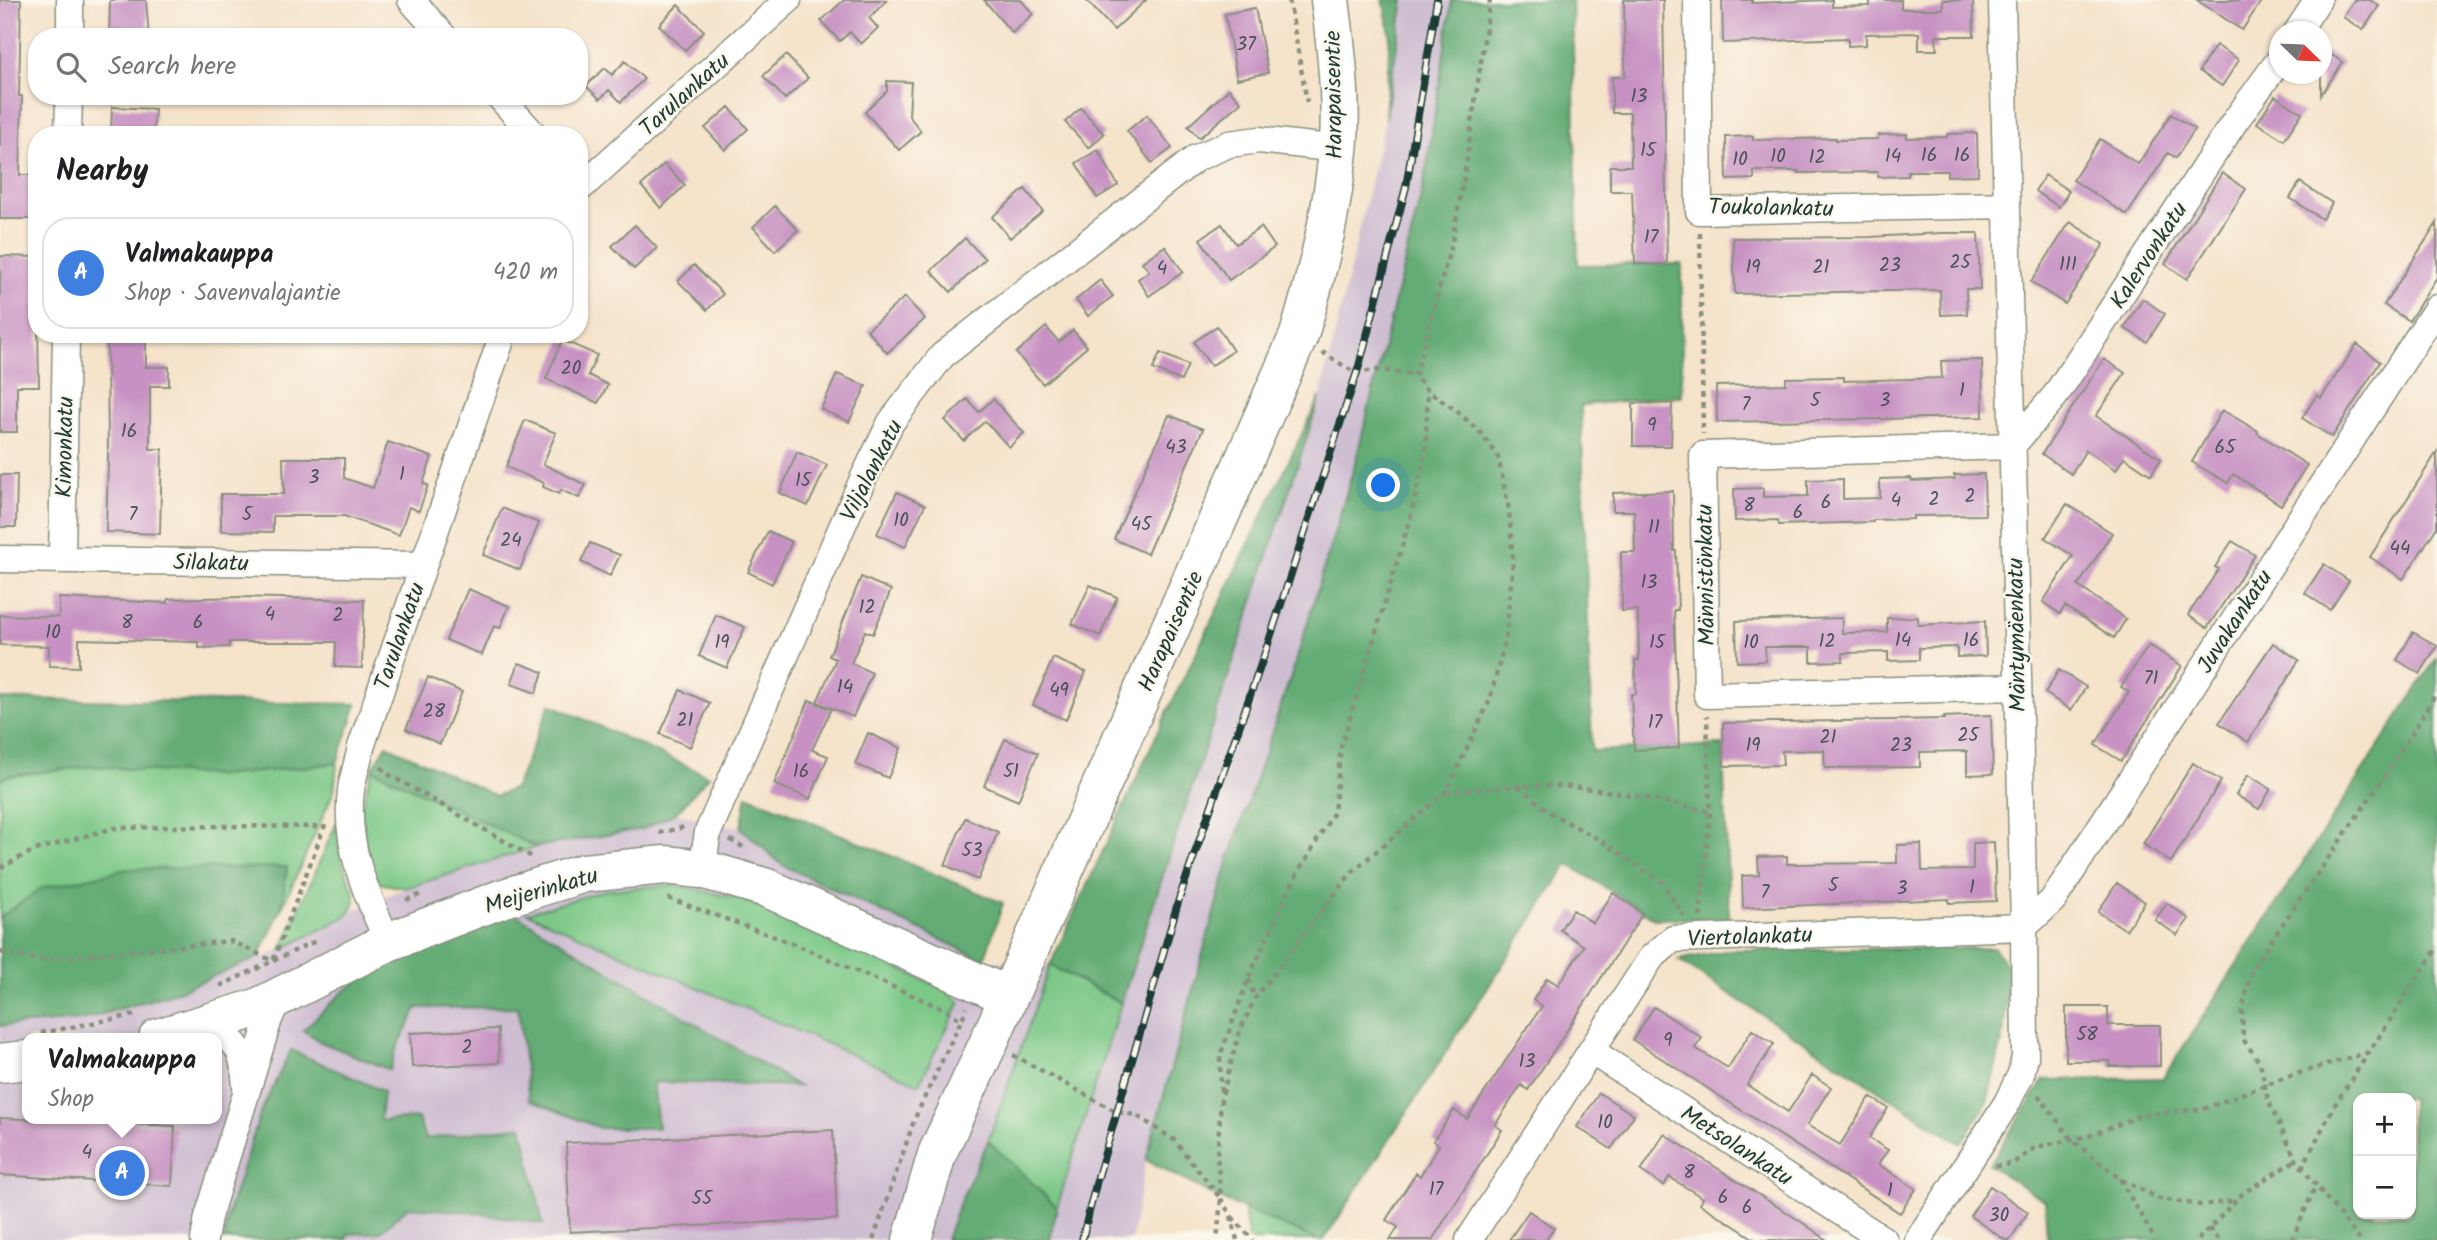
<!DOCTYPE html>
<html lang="en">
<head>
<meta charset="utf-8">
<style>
  body { margin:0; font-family:Kalam,sans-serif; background:#f2f2f2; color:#202124 }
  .controls { position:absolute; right:21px; bottom:21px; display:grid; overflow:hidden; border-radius:14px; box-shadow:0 2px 5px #0004 }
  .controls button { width:63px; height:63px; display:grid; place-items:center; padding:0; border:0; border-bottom:2px solid #e0e0e0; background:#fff; color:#202124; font:35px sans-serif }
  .compass { position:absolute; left:2269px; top:21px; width:63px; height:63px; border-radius:50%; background:#fff; box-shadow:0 2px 5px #0004; rotate:113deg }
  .you { position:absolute; left:1384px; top:486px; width:24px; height:24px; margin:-18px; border:5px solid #fff; border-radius:50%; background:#1a73e8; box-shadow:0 0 0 10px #1a73e833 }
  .badge { display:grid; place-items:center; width:46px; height:46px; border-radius:50%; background:#7c3aed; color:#fff; font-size:23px; font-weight:700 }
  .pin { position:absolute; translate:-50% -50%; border:4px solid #fff; box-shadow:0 2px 7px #0006 }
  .popup { position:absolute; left:22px; top:1033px; width:200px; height:91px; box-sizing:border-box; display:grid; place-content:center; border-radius:14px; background:#fff; filter:drop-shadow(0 2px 5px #0005); font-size:23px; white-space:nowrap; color:#757577 }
  .popup b { font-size:26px; color:#202124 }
  .popup::after { content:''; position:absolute; left:50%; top:100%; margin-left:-14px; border:14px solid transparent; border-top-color:#fff }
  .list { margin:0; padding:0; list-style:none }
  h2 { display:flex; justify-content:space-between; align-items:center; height:91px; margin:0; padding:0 28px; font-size:30px }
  h2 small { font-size:23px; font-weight:400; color:#757577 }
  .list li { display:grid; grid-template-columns:46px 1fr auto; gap:21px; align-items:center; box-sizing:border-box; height:112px; margin:0 14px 14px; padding:0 14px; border:2px solid #e0e0e0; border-radius:28px }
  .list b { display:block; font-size:26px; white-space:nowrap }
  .list p { margin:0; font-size:23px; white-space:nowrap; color:#757577 }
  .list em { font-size:23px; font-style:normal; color:#757577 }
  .icon { flex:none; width:38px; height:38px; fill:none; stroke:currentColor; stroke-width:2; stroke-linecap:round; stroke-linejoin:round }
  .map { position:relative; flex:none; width:2437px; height:1240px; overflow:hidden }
  .search { position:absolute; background:#fff; box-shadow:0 2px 5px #0004; left:28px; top:28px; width:560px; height:77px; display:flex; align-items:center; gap:18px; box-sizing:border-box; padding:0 24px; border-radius:28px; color:#757577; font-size:26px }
  .panel { position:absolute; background:#fff; box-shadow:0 2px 5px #0004; left:28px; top:126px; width:560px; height:217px; border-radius:28px }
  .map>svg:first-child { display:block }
  .industrial { fill:#cebed1; fill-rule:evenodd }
  .green { fill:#7bc887; stroke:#4d825e; stroke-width:2 }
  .forest { fill:#64ac74; stroke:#427454; stroke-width:2; fill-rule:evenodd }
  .building { fill:#c792c3 }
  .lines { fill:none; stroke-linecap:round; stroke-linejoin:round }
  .street-casing { stroke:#8a907f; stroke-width:29 }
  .secondary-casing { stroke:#8a907f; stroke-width:41 }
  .path { stroke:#8a907f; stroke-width:4.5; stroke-dasharray:5 5; stroke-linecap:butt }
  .street { stroke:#fff; stroke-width:26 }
  .secondary { stroke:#fff; stroke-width:38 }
  .rail-casing { stroke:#1f3d34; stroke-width:8 }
  .rail { stroke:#fbf7ec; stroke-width:5; stroke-dasharray:16; stroke-linecap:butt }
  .labels { text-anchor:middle; stroke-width:5; stroke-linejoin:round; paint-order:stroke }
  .number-label { font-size:19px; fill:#495258 }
  .street-label { font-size:23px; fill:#1f3d34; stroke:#fbf7ec }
</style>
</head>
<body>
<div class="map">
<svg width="2437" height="1240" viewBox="0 0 2437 1240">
  <rect width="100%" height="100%" fill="#fbf7ec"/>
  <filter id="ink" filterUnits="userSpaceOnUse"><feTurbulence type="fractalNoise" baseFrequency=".0143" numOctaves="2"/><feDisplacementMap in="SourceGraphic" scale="14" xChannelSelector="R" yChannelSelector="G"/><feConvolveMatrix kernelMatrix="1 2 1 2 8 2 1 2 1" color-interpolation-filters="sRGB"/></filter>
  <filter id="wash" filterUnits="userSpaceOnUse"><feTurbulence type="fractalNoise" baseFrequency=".00686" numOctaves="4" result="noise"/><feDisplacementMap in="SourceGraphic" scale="28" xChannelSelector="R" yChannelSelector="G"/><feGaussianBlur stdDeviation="1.57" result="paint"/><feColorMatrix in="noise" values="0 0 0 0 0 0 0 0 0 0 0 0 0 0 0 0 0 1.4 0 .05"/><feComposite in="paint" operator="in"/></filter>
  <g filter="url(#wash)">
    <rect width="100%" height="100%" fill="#f5e3ca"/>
    <path class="industrial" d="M1404,0h48l-27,179 -71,289 -58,193 -68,201 -82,298 -15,80h-81l7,-33 64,-204 199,-606 65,-277z
      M676,813l65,15 41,37 202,95 66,5 -62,176 -32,70 -10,29h-946v-214l82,-6 91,-27 108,-43 64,-33 8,-7 53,-22 130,-41 107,-18zM27,1038h189v81h-189z"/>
    <path class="green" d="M337,763l-3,28 -53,119 6,-43 -287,50v-137l7,-4 86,-10 128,10z
      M372,769l164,78 -130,41 -27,-5 -13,-30 -5,-45z
      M337,822c2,13 2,27 5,39 6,22 24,38 3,56l-64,33z
      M674,885l68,14 202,90 16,13 -41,82 -392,-171 79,-23z
      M1050,965l71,38 -64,204 -69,-66z
      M1243,1207l74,33h-68z"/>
    <path class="forest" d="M1383,0h21l-19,120 5,-87z
      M1452,0h120l6,265 104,-1v132l-101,9 11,346 131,-6 6,173 -74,1 -87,-55 -244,376h-7l-96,-41 -75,-39 82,-298 68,-201 58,-193 71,-289z
      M1320,397l-199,606 -71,-38 113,-244z
      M2437,657v583h-390l-2,-39 -56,-36 55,-85 119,-2zM2358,1098h53v116h-53z
      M0,699l357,5 -20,59 -116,13 -128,-10 -86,10 -7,4z
      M550,704l159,72 -33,37 -33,16 -107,18 -164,-78 15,-24 109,51 19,-8z
      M747,795l256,108 -19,57 -202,-95 -41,-37z
      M287,867l-6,43 -23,48 -85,35 -91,27 -82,6v-109l42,-29 86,-19z
      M512,912l286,174 -145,-4 5,46h-58l-71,-28 -11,-93 -101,1 -22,44 -5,18 -69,-28 -18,-12 40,-38 59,-43z
      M1994,948l15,21 -6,67 -16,66 -26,42 -283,-184 52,-10z
      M291,1050l92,41 -3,30 38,-3 7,21 97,-13 21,98 -71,-12 -64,-5 -28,25 -32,2 -2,6h-122l4,-27 34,-104z
      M988,1141l69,66 -7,33h-104l10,-29z"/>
    <g id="blocks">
      <path class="building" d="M0,0h21l-2,96h3l-2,79h17v44h-37z
        M110,0h36l3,37h-40z
        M844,0h43l-18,18 9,10 -17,16 -11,-12 -10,9 -19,-20z
        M984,0h37l12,14 -21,19z
        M1086,0h60l-32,30z
        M1624,0h39l4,264h-32l-3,-73h-22v-25h21l-1,-53h-18v-36h13z
        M1722,0h30v3l80,-3v7l38,-1v-6h31v9h42v-9h30l1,36h-38l1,14h-18v-17l-53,1v11l-18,1v-8l-125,5z
        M2197,0h65l-20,30z
        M2354,0h16l9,6 -16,24 -20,-13z
        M678,5l26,26 -19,19 -26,-25z
        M1255,8l13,65 -31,6 -12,-65z
        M2216,45l23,15 -17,26 -23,-15z
        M2321,48l22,14 -22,33z
        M786,55l22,23 -23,21 -22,-23z
        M625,61l19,18 -23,23 -12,-12 -9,9 -14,-13 19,-18 7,7z
        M887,81l24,1 -2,34 12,15 -22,19 -34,-38 22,-21z
        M1229,89l12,13 -42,36 -11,-12z
        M2275,96l27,17 -18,27 -27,-17z
        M112,107l43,2 -2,26h-42z
        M729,107l19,22 -23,21 -20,-22z
        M1081,108l23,26 -15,14 -24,-26z
        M2171,114l24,15 -19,29 -8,-5 -41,62 -54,-35 27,-41 38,25z
        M1147,115l25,33 -20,15 -25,-32z
        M1977,133l1,42 -31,1v-5h-39v5l-30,1v-5l-79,1v-2h-45v8l-27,1 -1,-43 27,-1v4l83,-2v2l42,-1v-4l29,-1v4l40,-1v-3z
        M1098,150l20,35 -21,13 -21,-35z
        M664,164l21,21 -24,23 -20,-22z
        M2222,173l24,16 -59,90 -22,-15z
        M2045,175l24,16 -10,16 -24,-16z
        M2300,182l32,21 -10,16 -32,-21z
        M1025,189l18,22 -33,27 -18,-21z
        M775,206l23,24 -23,21 -22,-24z
        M2070,222l34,22 -39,60 -34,-22z
        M2437,223v54l-28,44 -25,-16z
        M1222,224l14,20 25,-17 14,20 -46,33 -29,-41z
        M635,225l22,23 -23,21 -22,-23z
        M1941,233h37l2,56h-14l1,25 -26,1 -1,-25 -205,4 -2,-56 137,-1z
        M965,238l20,21 -34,33 -20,-21z
        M1165,246l18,26 -34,24 -11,-17 11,-8 -7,-9z
        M0,256l37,1 2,129h-22v46h-17z
        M694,265l29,29 -16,16 -29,-29z
        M1100,280l13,16 -25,20 -12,-16z
        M905,297l20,22 -38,34 -20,-23z
        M2143,299l22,15 -18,28 -23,-14z
        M1217,326l16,25 -22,15 -17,-24z
        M1046,327l13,15 14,-12 14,17 -44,37 -27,-31z
        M107,334h39v33h23v19h-19v63h12l-2,85 -54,-2 2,-70z
        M562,340l35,15 -9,20 20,10 -10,18 -52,-24z
        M2357,344l23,18 -48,75 -30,-19 15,-23 4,3z
        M1160,353l28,12 -7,16 -28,-12z
        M2104,359l21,14 -29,43 65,43 -10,16 -27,-18 -8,13 -30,-20 -15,24 -29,-20z
        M1982,360l1,57 -266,5 -1,-36 70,-2v-6l58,-1v4l98,-3 -1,-17z
        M837,374l29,12 -17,36 -28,-13z
        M967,399l12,13 14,-13 31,34 -15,14 -24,-26 -21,20 -19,-21z
        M1633,403h39l-1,43h-38z
        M2222,410l36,21 -1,2 50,32 -26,40 -48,-31 -5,9 -36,-21z
        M1169,415l34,14 -56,125 -33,-15z
        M525,420l31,13 -13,31 43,21 -7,13 -18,-8 -2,4 -16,-7 1,-4 -38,-16z
        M388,442l44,15 -9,27 5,1 -9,26 -10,-4 -10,28 -55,-19h-71v16l-52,-1v-37h63l-1,-36h61v20l29,10z
        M797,452l30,13 -19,41 -28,-13z
        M2437,452v75l-34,52 -33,-22z
        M1984,474l1,41 -72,1v3l-40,1v2l-94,3 -1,-5 -43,1 -1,-32 29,-1v9l45,-1v-16l35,-1v20l37,-1v-19l31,-1 1,3 43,-2 -1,-4z
        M0,475h17l-1,52h-16z
        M1673,491l1,60h2l2,59h-4l5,138 -45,2 -3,-56h5l-1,-34h4l-1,-50 -16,1 -1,-59h14l-1,-41h-21v-18z
        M897,492l28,13 -20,42 -28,-13z
        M2067,504l45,29 -34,53 48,33 -12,19 -49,-32 -5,8 -17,-12 30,-46 -28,-18z
        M502,508l37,15 -19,47 -37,-15z
        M768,531l24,11 -20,42 -24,-12z
        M2232,541l23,14 -48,73 -19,-13 31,-46 -4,-2z
        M590,543l30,12 -10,21 -29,-14z
        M2324,564l25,17 -19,29 -25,-17z
        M861,577l30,13 -18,44 -8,-3 -14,32 21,10 -19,44 -36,-15 19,-43 -7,-3z
        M1090,585l27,12 -17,39 -28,-12z
        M468,589l41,17 -9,22 -6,-2 -12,29 -36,-15z
        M240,597l124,3 -2,68 -27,-1 1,-25h-107v5l-30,1v-6l-120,-3v28l-30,-1v-20l-49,-1v-30l59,2v-19l109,5v-4z
        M716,615l29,12 -18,41 -28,-12z
        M1918,617v8l67,-4 1,35 -29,1v-10l-38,1v12l-31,1v-9l-45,1v8l-32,1v-15h-46l1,14 -29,1 -1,-41 106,-3v15l45,-1v-14z
        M2413,632l24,14 -17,28 -23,-14z
        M2273,643l26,17 -51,82 -29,-19z
        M2149,645l33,21 -61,95 -26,-16 34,-53 -8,-5z
        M1053,658l33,14 -20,48 -33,-15z
        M519,663l24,9 -7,21 -25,-9z
        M2059,670l27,17 -15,23 -26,-17z
        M428,677l34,15 -22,52 -34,-15z
        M680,690l30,13 -20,44 -30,-13z
        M809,700l22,9 -19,41 16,6 -18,43 -36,-15z
        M1991,715l2,59 -26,1v-24l-47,1v15l-95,1 -1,-18 -42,1 1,14 -59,1 -1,-43 222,-4 -1,-2z
        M868,733l33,15 -13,30 -33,-14z
        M1005,739l33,14 -20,48 -34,-15z
        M2193,763l28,18 -50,81 -28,-18z
        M2248,775l23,14 -12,20 -23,-14z
        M965,818l33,14 -20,48 -33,-15z
        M1994,842l2,59 -47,2v-4l-206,9 -1,-32 17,-1 -1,-18 29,-1v8l110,-1v-18l24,-1 1,27 51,-1v-27z
        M2117,883l28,19 -19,28 -28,-18z
        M1613,893l30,20 -32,50 -83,127 -7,-5 -26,40 7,5 -70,110h-42l8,-13 -12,-7 30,-47 4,3 19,-31 -6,-4 21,-31 13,9 75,-113 -9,-6 14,-22 11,7 26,-39 -24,-16 13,-20 20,13z
        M2167,903l22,16 -12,16 -22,-15z
        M1654,1007l48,31 -7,10 33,20 24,-38 22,14 -27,41 41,27 24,-37 19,12 -24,38 33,20 30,-48 18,11 -19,30 19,12 -10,14 38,25 -16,24 -267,-173z
        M2066,1007h42v18h52v41h-51l1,-5h-44z
        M498,1029l1,34 -87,4 -2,-34z
        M1599,1093l35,22 -23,34 -34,-22z
        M0,1118l175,8 -3,60 -172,-11z
        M833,1130l4,89 -267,13 -4,-89z
        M1664,1134l136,87 27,19h-71l-56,-36 3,-6 -34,-21 -5,9 -23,-15z
        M1990,1186l38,26 -18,28h-5l-35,-24z
        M1529,1211l25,17 -8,12h-37z"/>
    </g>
  </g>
  <g filter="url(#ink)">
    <use href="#blocks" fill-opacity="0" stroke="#8a907f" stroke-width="2"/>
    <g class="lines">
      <g class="street-casing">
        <path id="street" d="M411,0l33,37
          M1697,0l2,211 308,-6
          M2297,32l21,-32
          M70,37v-37
          M499,96l35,39
          M68,135l1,-39
          M579,189l209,-189
          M0,559l423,6
          M62,559l4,-225
          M2017,687l-310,8 -4,-240 309,-9 43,-50 180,-275 45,-62
          M702,869l6,-37 155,-353 28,-57 51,-66 254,-198 33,-14 30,-4 80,9
          M388,942c-22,-49 -44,-97 -37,-152 2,-14 7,-28 10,-43l142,-413
          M196,1027c41,11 47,17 50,60
          M1591,1051l293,189
          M204,1240l4,-23 61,-198 10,-22
          M1469,1240l182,-282 22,-19 351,-12 29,-27 384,-592
          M1918,1240l89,-137 14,-29 4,-17 -1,-130 -22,-927"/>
      </g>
      <g class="secondary-casing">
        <path id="secondary" d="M158,1038l99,-30 131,-66 113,-43 83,-26 81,-8 37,4 65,19 241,108
          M0,1063l27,-3
          M912,1240l25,-86 51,-110 311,-709c18,-60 33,-122 39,-184 5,-44 -2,-107 -8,-151"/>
      </g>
      <path class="path" d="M1289,0l18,102
        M1700,233l3,201
        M1322,352l35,22c19,-7 38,-3 58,2
        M381,767l7,7 144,83
        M1519,786l30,26 51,28 63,43 21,33
        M1446,792c41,-3 83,-9 125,-5 47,4 93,14 139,25
        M659,833l26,-6
        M730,840l17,9
        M0,868l35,-18 79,-22 107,-2 103,1
        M668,898l126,46 157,68 11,10
        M406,900l18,-7
        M1700,917l10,-105 -3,-96
        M0,952l39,8 192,-19 42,20 45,-21
        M1249,979l5,18
        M220,986l53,-25 52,-136
        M41,1033l98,-19
        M1013,1055l104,57 19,3 38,25 47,59 -4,41
        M1221,1092l-1,-36 29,-79 46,-99 39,-66 7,-65 68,-224 16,-67 3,-65
        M2038,1095l34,45 48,39 40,20 41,6 33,-4
        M1995,1166l17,-2 24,-17 53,-11 55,-22 60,-5 76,-30 89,-27
        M2302,1168l32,-62 103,-158
        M2120,1179l35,61
        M1232,1217l21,23
        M2209,1228l10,12
        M873,1240l42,-122 52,-110
        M1237,1240l-6,-24 -10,-17 -4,-41 4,-58 18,-67 16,-35 96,-125 95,-81 44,-92 16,-64 7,-74 -4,-53 -11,-52 -17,-24 -24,-22 -29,-20 -13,-15 37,-134 12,-65 26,-177
        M2198,1240l45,-47 53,-33
        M2292,1240l24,-55
        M2360,1240l-64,-80 -28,-60 -8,-37 -17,-24 -1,-29 11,-43 138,-200 46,-75"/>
      <use href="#street" class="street"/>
      <use href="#secondary" class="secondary"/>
      <g class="rail-casing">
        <path id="rail" d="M1082,1240l15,-60 82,-281 89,-255 91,-278 47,-179 31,-187"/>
      </g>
      <use href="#rail" class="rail"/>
    </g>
  </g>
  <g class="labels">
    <g class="number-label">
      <text x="1246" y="50">37</text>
      <text x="1639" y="102">13</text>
      <text x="1648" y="156">15</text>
      <text x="1929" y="161">16</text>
      <text x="1962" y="161">16</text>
      <text x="1778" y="162">10</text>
      <text x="1893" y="162">14</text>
      <text x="1817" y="163">12</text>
      <text x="1740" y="165">10</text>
      <text x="1651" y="243">17</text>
      <text x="1960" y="268">25</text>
      <text x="2068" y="270">111</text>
      <text x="1890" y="271">23</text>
      <text x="1753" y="273">19</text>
      <text x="1821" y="273">21</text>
      <text x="1162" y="274">4</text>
      <text x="571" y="374">20</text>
      <text x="1962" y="396">1</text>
      <text x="1815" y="406">5</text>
      <text x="1885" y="406">3</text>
      <text x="1746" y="410">7</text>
      <text x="1652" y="431">9</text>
      <text x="129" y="437">16</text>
      <text x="1176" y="453">43</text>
      <text x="2225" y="453">65</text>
      <text x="402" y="480">1</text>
      <text x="314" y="483">3</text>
      <text x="803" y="486">15</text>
      <text x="1970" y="502">2</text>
      <text x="1934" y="505">2</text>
      <text x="1896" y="506">4</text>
      <text x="1826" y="508">6</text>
      <text x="1749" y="511">8</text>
      <text x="1798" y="518">6</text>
      <text x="133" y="520">7</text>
      <text x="247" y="520">5</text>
      <text x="901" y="526">10</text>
      <text x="1141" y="530">45</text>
      <text x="1654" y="533">11</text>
      <text x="511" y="546">24</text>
      <text x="2400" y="554">44</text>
      <text x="1649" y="588">13</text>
      <text x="867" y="613">12</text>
      <text x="270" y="620">4</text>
      <text x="338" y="621">2</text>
      <text x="127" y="628">8</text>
      <text x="198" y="628">6</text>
      <text x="53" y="638">10</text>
      <text x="1903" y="646">14</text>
      <text x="1971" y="646">16</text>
      <text x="1827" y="647">12</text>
      <text x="722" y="648">19</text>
      <text x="1657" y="648">15</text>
      <text x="1751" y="648">10</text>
      <text x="2151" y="684">71</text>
      <text x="845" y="693">14</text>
      <text x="1059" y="696">49</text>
      <text x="434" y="717">28</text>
      <text x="685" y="726">21</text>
      <text x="1655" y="728">17</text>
      <text x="1968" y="741">25</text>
      <text x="1828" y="743">21</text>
      <text x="1753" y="751">19</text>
      <text x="1901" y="751">23</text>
      <text x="801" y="777">16</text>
      <text x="1011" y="777">51</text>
      <text x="972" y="856">53</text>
      <text x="1833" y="891">5</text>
      <text x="1972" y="893">1</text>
      <text x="1902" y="894">3</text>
      <text x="1765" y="898">7</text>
      <text x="2087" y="1040">58</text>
      <text x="1668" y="1046">9</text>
      <text x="467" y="1053">2</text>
      <text x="1527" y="1067">13</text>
      <text x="1605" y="1128">10</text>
      <text x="87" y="1158">4</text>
      <text x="1689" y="1178">8</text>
      <text x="1436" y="1195">17</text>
      <text x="1890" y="1196">1</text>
      <text x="1723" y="1203">6</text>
      <text x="702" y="1204">55</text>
      <text x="1747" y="1213">6</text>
      <text x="1999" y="1221">30</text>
    </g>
    <g class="street-label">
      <text transform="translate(684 94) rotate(-42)" y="8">Tarulankatu</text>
      <text transform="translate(1333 95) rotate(-91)" y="8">Harapaisentie</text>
      <text transform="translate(1771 207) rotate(1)" y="8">Toukolankatu</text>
      <text transform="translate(2148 255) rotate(-57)" y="8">Kalervonkatu</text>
      <text transform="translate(64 447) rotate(-89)" y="8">Kimonkatu</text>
      <text transform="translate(871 470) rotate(-63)" y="8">Viljalankatu</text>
      <text transform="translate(211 562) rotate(1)" y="8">Silakatu</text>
      <text transform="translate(1705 575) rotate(-91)" y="8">Männistönkatu</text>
      <text transform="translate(2234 621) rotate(-57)" y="8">Juvakankatu</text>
      <text transform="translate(1170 631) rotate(-66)" y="8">Harapaisentie</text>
      <text transform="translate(2016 635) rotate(-91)" y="8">Mäntymäenkatu</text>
      <text transform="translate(399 636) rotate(-71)" y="8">Tarulankatu</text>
      <text transform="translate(541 890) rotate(-16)" y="8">Meijerinkatu</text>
      <text transform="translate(1750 936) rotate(-2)" y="8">Viertolankatu</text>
      <text transform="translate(1737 1145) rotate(33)" y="8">Metsolankatu</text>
    </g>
  </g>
</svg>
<div class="controls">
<button>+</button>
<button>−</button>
</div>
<svg class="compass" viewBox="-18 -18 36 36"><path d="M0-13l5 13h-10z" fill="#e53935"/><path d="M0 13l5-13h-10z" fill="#757577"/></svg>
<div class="you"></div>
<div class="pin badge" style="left:122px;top:1173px;background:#3f7fe0">A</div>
<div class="popup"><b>Valmakauppa</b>Shop</div>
<div class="search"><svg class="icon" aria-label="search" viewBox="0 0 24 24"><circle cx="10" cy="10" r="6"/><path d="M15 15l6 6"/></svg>Search here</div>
<section class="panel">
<h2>Nearby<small></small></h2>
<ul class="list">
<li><span class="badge" style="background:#3f7fe0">A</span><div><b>Valmakauppa</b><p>Shop · Savenvalajantie</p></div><em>420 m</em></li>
</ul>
</section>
</div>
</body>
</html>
